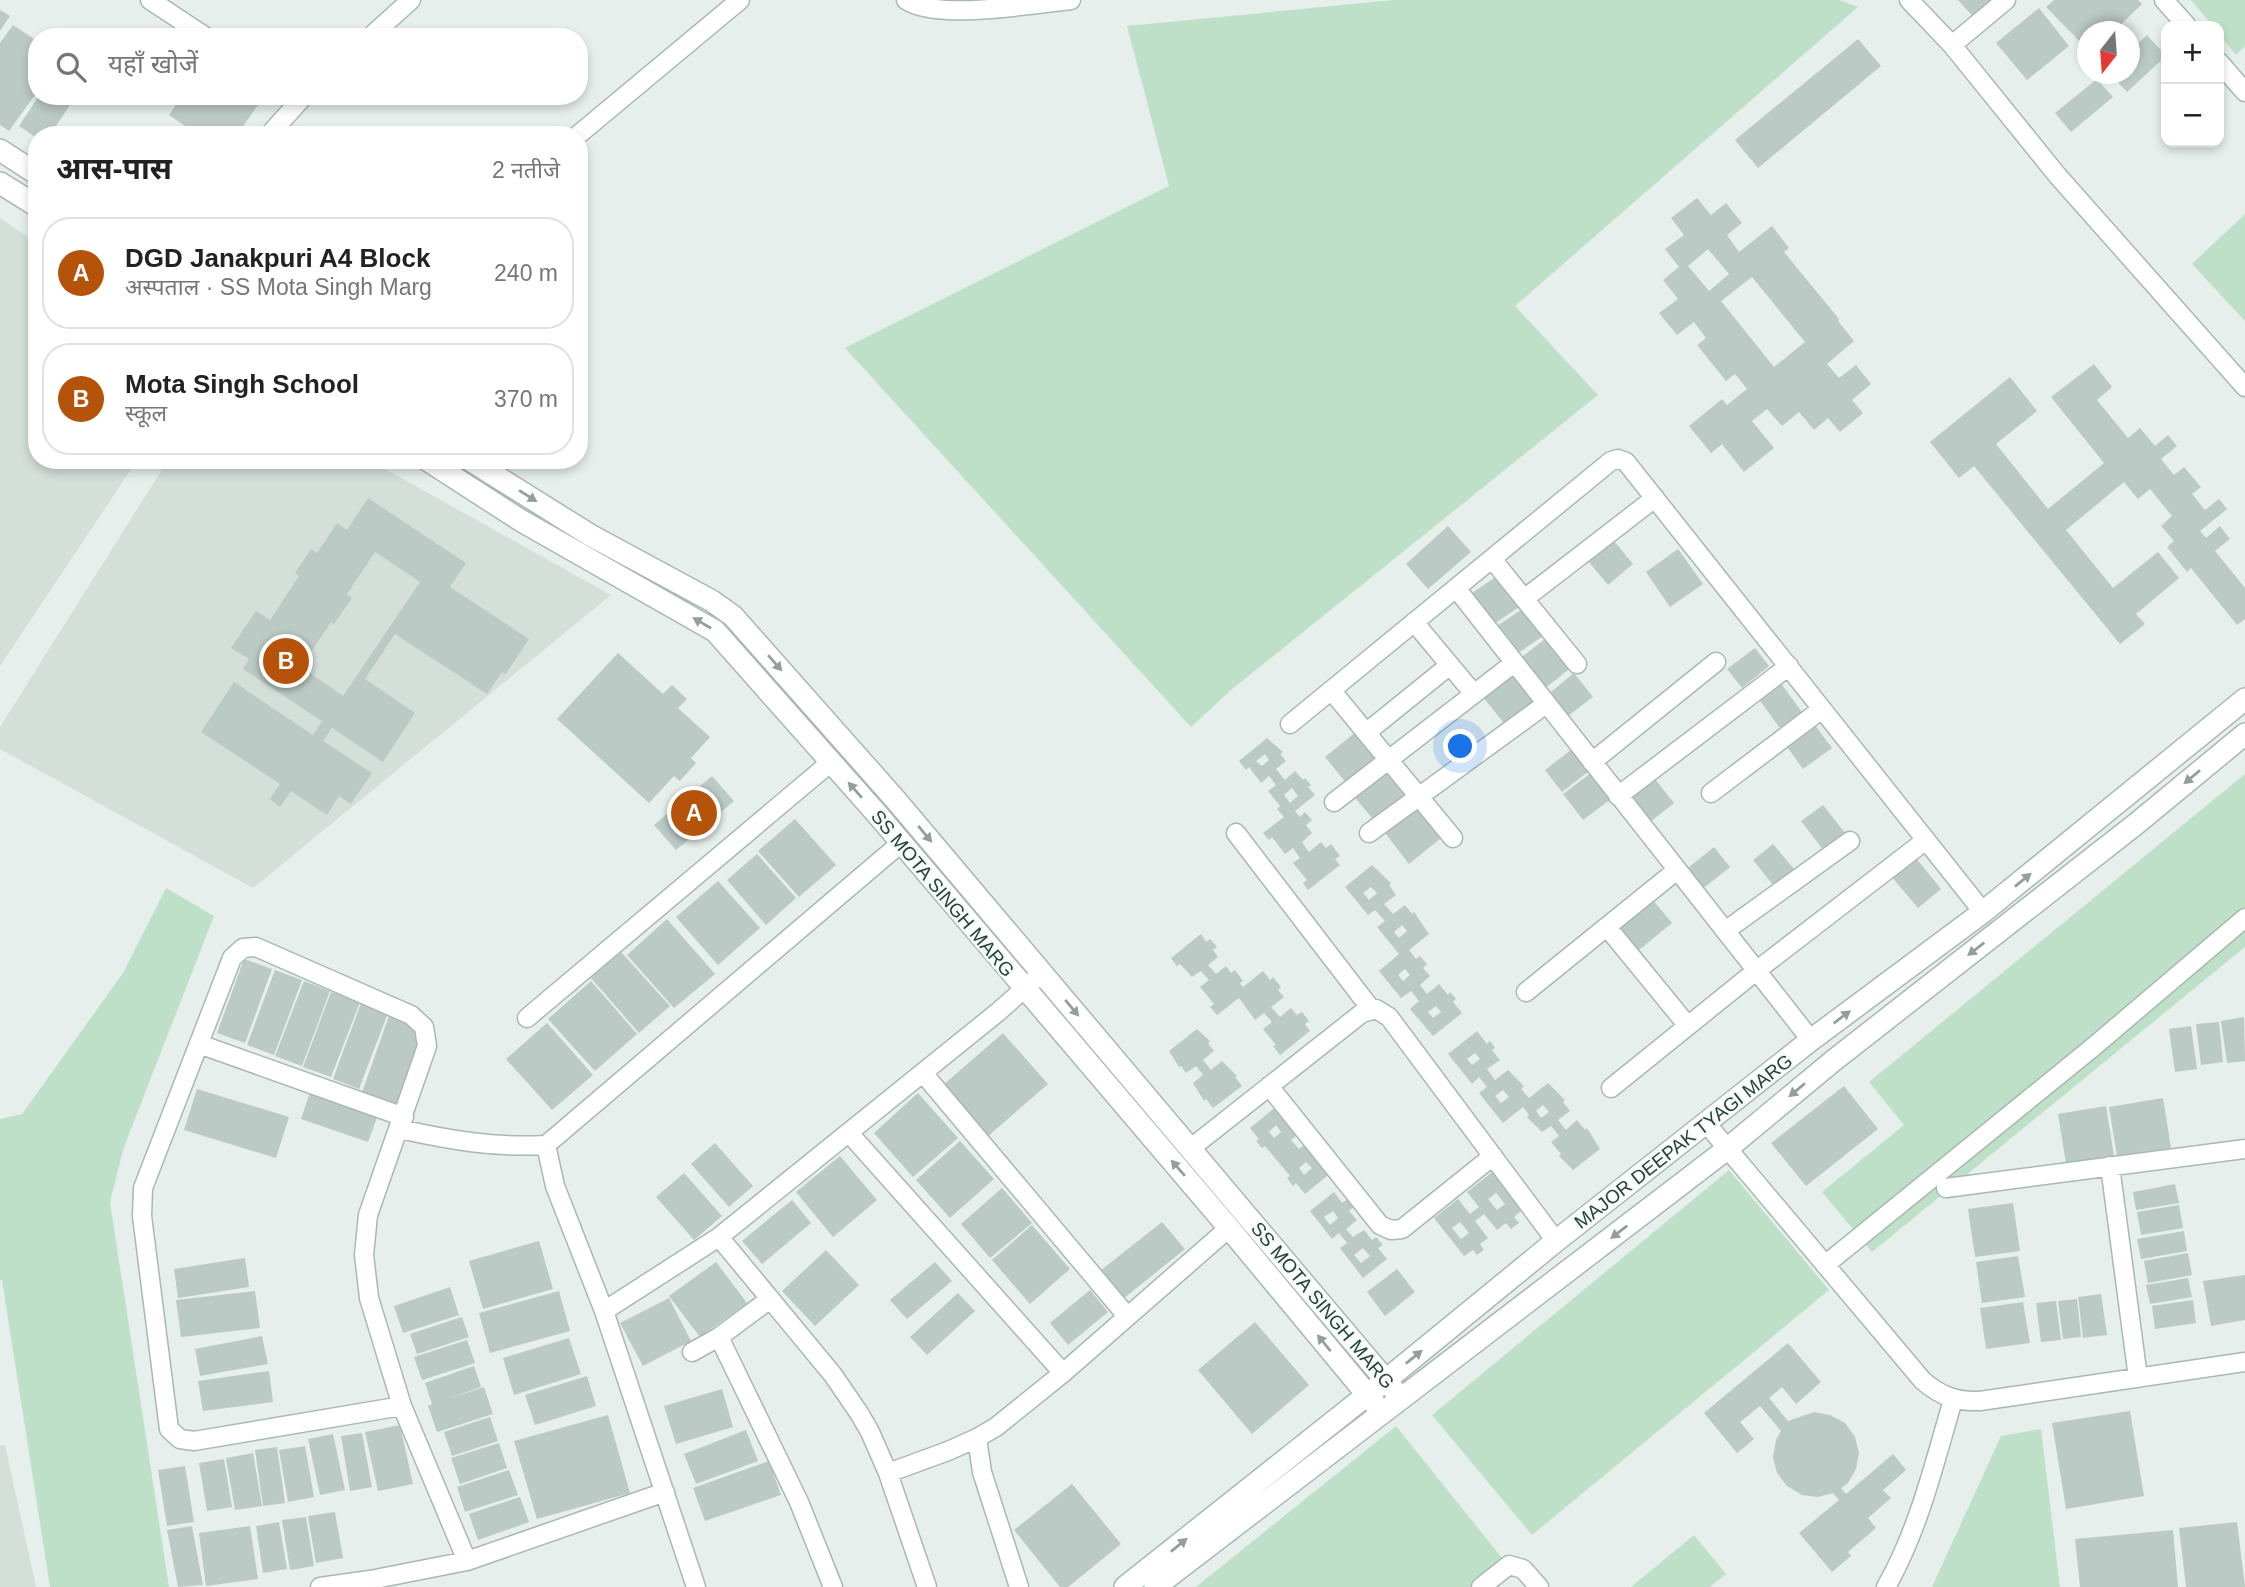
<!DOCTYPE html>
<html lang="hi">
<head>
<meta charset="utf-8">
<style>
  body { margin:0; font-family:Arial,"Noto Sans Devanagari",sans-serif; background:#f6f6f6; color:#222 }
  .controls { position:absolute; right:21px; top:21px; display:grid; overflow:hidden; border-radius:14px; box-shadow:0 4px 10px #0003 }
  .controls button { width:63px; height:63px; display:grid; place-items:center; padding:0; border:0; border-bottom:2px solid #e0e0e0; background:#fff; color:#222; font:35px sans-serif }
  .compass { position:absolute; left:2077px; top:21px; width:63px; height:63px; border-radius:50%; background:#fff; box-shadow:0 4px 10px #0003; rotate:197deg }
  .you { position:absolute; left:1461px; top:747px; width:24px; height:24px; margin:-18px; border:5px solid #fff; border-radius:50%; background:#1a73e8; box-shadow:0 0 0 10px #1a73e833 }
  .badge { display:grid; place-items:center; width:46px; height:46px; border-radius:50%; background:#b45309; color:#fff; font-size:23px; font-weight:700 }
  .pin { position:absolute; translate:-50% -50%; border:4px solid #fff; box-shadow:0 2px 7px #0006 }
  .list { margin:0; padding:0; list-style:none }
  h2 { display:flex; justify-content:space-between; align-items:center; height:91px; margin:0; padding:0 28px; font-size:30px }
  h2 small { font-size:23px; font-weight:400; color:#767676 }
  .list li { display:grid; grid-template-columns:46px 1fr auto; gap:21px; align-items:center; box-sizing:border-box; height:112px; margin:0 14px 14px; padding:0 14px; border:2px solid #e0e0e0; border-radius:28px }
  .list b { display:block; font-size:26px; white-space:nowrap }
  .list p { margin:0; font-size:23px; white-space:nowrap; color:#767676 }
  .list em { font-size:23px; font-style:normal; color:#767676 }
  .icon { flex:none; width:38px; height:38px; fill:none; stroke:currentColor; stroke-width:2; stroke-linecap:round; stroke-linejoin:round }
  .map { position:relative; flex:none; width:2245px; height:1587px; overflow:hidden }
  .search { position:absolute; background:#fff; box-shadow:0 4px 10px #0003; left:28px; top:28px; width:560px; height:77px; display:flex; align-items:center; gap:18px; box-sizing:border-box; padding:0 24px; border-radius:28px; color:#767676; font-size:26px }
  .panel { position:absolute; background:#fff; box-shadow:0 4px 10px #0003; left:28px; top:126px; width:560px; height:343px; border-radius:28px }
  .map>svg:first-child { display:block }
  .built { fill:#d4dfda }
  .green { fill:#bfe0c8 }
  .building { fill:#bbcac4; fill-rule:evenodd }
  .lines { fill:none; stroke-linecap:round; stroke-linejoin:round }
  .minor-casing { stroke:#a8b8b2; stroke-width:21 }
  .tertiary-casing { stroke:#a8b8b2; stroke-width:24 }
  .minor { stroke:#fff; stroke-width:18 }
  .tertiary { stroke:#fff; stroke-width:21 }
  .oneway { fill:#92a09c }
  .labels { text-anchor:middle; stroke-width:5; stroke-linejoin:round; paint-order:stroke }
  .street-label { font-size:19px; fill:#24423a; stroke:#f7fbf9 }
</style>
</head>
<body>
<div class="map">
<svg width="2245" height="1587" viewBox="0 0 2245 1587">
  <rect width="100%" height="100%" fill="#e6efeb"/>
  <path class="built" d="M0,218l37,25v217h100l-137,206z
    M168,460h201l242,135 -358,293 -253,-139v-22z
    M5,1445l31,142h-36v-141z"/>
  <path class="green" d="M1394,0h446l18,7 -343,299 83,89 -367,295 -40,37 -346,-379 324,-162 -42,-160z
    M2191,0h54v46l-9,9 -17,-21v-8h-6z
    M2245,214v107l-53,-57z
    M2245,774v173l-373,305 -50,-60 82,-67 -35,-43z
    M166,888l48,28 -90,231 -14,55 59,385h-119l-48,-307h-2v-161l22,-5 101,-141z
    M1729,1170l100,120 -297,245 -100,-120z
    M1396,1426l110,137 -30,24h-280z
    M2041,1429l19,158h-128l69,-151z
    M1694,1535l32,39 -16,13h-79z"/>
  <path class="building" d="M1958,0h43l-24,21z
    M2054,0h84l4,4 -29,28h-25v18l-42,-43z
    M2039,8l30,38 -42,34 -31,-37z
    M0,10l10,6 -10,15z
    M13,25l24,16v51l-28,39 -9,-6v-82z
    M2147,35l19,21 -39,36 -17,-18h20v-23z
    M1858,39l23,27 -123,102 -23,-28z
    M2097,79l16,18 -42,35 -16,-19z
    M39,96h37l-26,39h-13v3l-18,-12z
    M182,96h70l8,6 -23,33h-39l-29,-20z
    M1697,198l14,17 15,-12 16,20 -15,12 12,17 33,-26 17,22 -5,4 55,67 -1,2 16,20 -27,23 12,14 17,-13 15,19 -19,16 11,13 -23,19 -12,-14 -14,12 -15,-18 -17,14 -15,-17 -15,12 22,27 -30,24 -22,-28 -11,9 -22,-27 33,-27 5,6 20,-16 -12,-15 -9,7 -29,-36 9,-7 -12,-16 -17,13 -18,-22 19,-14 -15,-19 16,-13 -14,-18 19,-14 -13,-17zM1708,249l21,25 -20,17 -21,-25zM1752,277l53,65 -31,25 -53,-66z
    M2094,364l18,23 -15,13 31,38 12,-10 15,18 13,-11 9,11 -16,13 13,16 10,-8 17,20 -9,7 13,16 14,-11 8,10 -27,22 6,7 14,-12 10,13 -15,12 30,37v31l-8,6 -46,-57 -4,4 -20,-25 7,-6 -13,-15 11,-10 -22,-27 -12,10 -14,-17 -58,48 47,58 45,-36 21,26 -43,36 9,10 -25,20 -146,-178 -15,12 -29,-36 80,-65 27,34 -41,33 52,65 56,-46 -53,-66z
    M368,498l98,65 -16,24 79,52 -24,36 -3,-3 -15,22 -92,-60 -30,45 50,34 -32,49 -51,-34 -9,13 49,32 -21,31 -12,-8 -12,19 -36,-24 -11,16 -10,-8 10,-15 -79,-52 33,-50 79,53 9,-14 -79,-52 6,-10 -18,-11 25,-37 14,9 29,-44 -4,-3 16,-24 6,4 20,-30 10,7zM375,552l45,30 -77,114 -42,-29 30,-45 3,2 18,-26 -5,-4z
    M1448,526l23,26 -43,37 -22,-25z
    M1609,535l24,29 -25,21 -24,-29z
    M1678,549l25,35 -33,23 -24,-35z
    M1500,574l22,31 -31,21 -22,-31z
    M1524,608l19,28 -29,20 -20,-28z
    M1549,636l24,30 -30,24 -25,-30z
    M1755,648l14,18 -27,22 -15,-19z
    M618,653l45,41 9,-9 15,14 -9,9 32,29 -19,21 5,5 -16,18 -6,-5 -25,27 -92,-84z
    M1514,670l26,32 -32,26 -26,-32z
    M1574,673l19,24 -29,22 -18,-23z
    M1777,678l27,37 -22,16 -27,-37z
    M1814,724l18,24 -29,21 -18,-25z
    M1357,731l23,28 -32,26 -23,-28z
    M1267,738l16,14 -3,2 6,7 -10,8 9,11 10,-9 8,9 2,-2 6,7 -3,2 7,8 -20,16 5,6 5,-5 7,8 -6,5 6,8 -10,9 7,10 12,-10 5,6 5,-4 9,12 -5,3 5,6 -32,25 -5,-7 4,-3 -14,-17 7,-5 -7,-10 -8,6 -13,-17 -3,3 -6,-7 21,-16 -7,-8 3,-3 -12,-15 8,-6 -7,-9 -8,7 -12,-16 -3,3 -7,-9zM1265,754l4,6 -7,6 -6,-5zM1292,788l6,8 -8,7 -6,-8z
    M1572,749l17,22 -27,21 -17,-22z
    M1388,765l25,30 -36,29 -25,-30z
    M1591,773l20,26 -28,21 -20,-26z
    M1651,774l23,29 -29,23 -23,-28z
    M712,776l22,25 -58,49 -22,-25z
    M1414,804l27,34 -32,26 -27,-35z
    M1823,805l26,33 -22,17 -26,-34z
    M795,819l41,46 -37,32 -41,-46z
    M1773,844l26,31 -21,16 -25,-31z
    M1714,847l16,20 -30,24 -16,-20z
    M757,854l39,44 -30,27 -39,-45z
    M1915,857l26,32 -23,19 -27,-32z
    M1372,865l19,18 -2,2 7,10 -12,9 9,10 12,-9 7,9 2,-2 15,22 -20,16 7,9 4,-3 7,8 -4,4 7,8 -10,9 7,9 12,-10 9,11 2,-3 6,7 -3,3 9,11 -29,23 -23,-27 9,-8 -8,-10 -10,7 -22,-27 20,-17 -22,-27 8,-6 -10,-11 -7,5 -23,-28zM1371,887l6,6 -8,7 -6,-7zM1402,925l5,6 -8,7 -5,-6zM1405,969l5,6 -7,6 -5,-6zM1436,1006l5,6 -8,6 -5,-6z
    M718,881l42,47 -42,37 -42,-48z
    M1653,900l19,23 -33,27 -19,-23z
    M667,919l48,55 -41,34 -47,-53z
    M1201,934l5,8 4,-3 7,8 -4,3 5,7 -10,8 8,9 10,-8 5,7 4,-3 8,11 -3,2 3,4 20,-16 7,9 3,-3 8,10 -3,3 6,7 -13,10 9,10 11,-9 6,7 5,-3 7,9 -4,3 5,7 -30,24 -7,-9 3,-1 -13,-16 9,-7 -8,-9 -9,7 -16,-22 -22,17 -7,-8 4,-3 -14,-17 9,-7 -8,-9 -9,6 -12,-13 -3,2 -6,-8z
    M621,952l49,54 -31,27 -48,-55z
    M244,959l28,10 -27,74 -28,-10z
    M275,970l27,10 -28,75 -27,-10z
    M304,981l26,10 -28,75 -27,-10z
    M591,981l46,53 -42,37 -47,-52z
    M331,992l29,10 -29,75 -28,-10z
    M361,1003l27,10 -29,76 -26,-10z
    M389,1016l35,12 -28,79 -35,-12z
    M2244,1017l1,44 -18,2 -6,-42z
    M2219,1022l4,40 -22,3 -5,-41z
    M547,1023l46,52 -41,35 -46,-51z
    M2191,1026l6,43 -22,3 -6,-43z
    M1197,1029l13,12 -2,2 6,8 -11,9 8,10 11,-9 15,15 -2,1 7,9 -29,22 -7,-9 -2,2 -11,-18 10,-8 -7,-9 -10,7 -5,-7 -2,1 -10,-16z
    M1477,1031l10,13 3,-3 5,7 -3,2 8,10 -13,9 8,11 13,-10 16,16 -3,3 8,9 19,-15 17,17 -2,2 7,9 -12,9 8,10 11,-10 8,10 2,-2 13,21 -27,21 -14,-14 2,-2 -10,-12 8,-6 -8,-10 -9,6 -15,-15 2,-2 -6,-8 -20,16 -24,-30 8,-6 -8,-10 -7,7 -24,-30zM1475,1053l5,6 -8,6 -5,-6zM1503,1090l6,7 -8,6 -6,-7zM1543,1105l6,7 -8,6 -5,-7z
    M1003,1033l45,51 -61,53 -45,-51z
    M1844,1086l34,43 -72,57 -35,-43z
    M197,1089l92,28 -13,41 -92,-28z
    M311,1089l68,23 -11,30 -67,-23z
    M918,1093l40,45 -45,39 -39,-44z
    M2163,1098l8,50 -54,8 -8,-49z
    M1278,1105l23,27 -10,8 8,9 10,-8 24,30 -28,23 -9,-11 -3,3 -6,-8 3,-2 -25,-30 -3,2 -6,-7 3,-2 -9,-11zM1276,1125l5,7 -7,6 -5,-6zM1306,1162l6,6 -8,7 -5,-7z
    M2106,1106l8,50 -48,8 -8,-50z
    M960,1141l34,38 -44,39 -34,-38z
    M715,1143l38,43 -24,21 -38,-43z
    M840,1156l37,44 -44,37 -37,-45z
    M1496,1169l30,38 -12,10 5,6 -8,6 -5,-6 -9,7 -13,-16 -9,7 13,17 -8,6 4,6 -7,5 -4,-5 -9,6 -30,-38 24,-19 12,15 9,-7 -12,-15zM1496,1193l9,11 -8,6 -9,-11zM1460,1222l9,11 -8,6 -9,-11z
    M684,1173l38,43 -28,24 -38,-43z
    M2175,1184l4,19 -43,7 -3,-18z
    M1002,1188l30,35 -42,35 -29,-34z
    M1334,1192l8,11 6,-4 6,8 -5,4 8,9 -11,9 7,8 11,-7 8,10 4,-3 7,8 -5,3 9,11 -24,19 -23,-30 7,-5 -8,-10 -7,6 -22,-28zM1333,1211l5,7 -8,7 -6,-8zM1363,1248l7,8 -9,7 -7,-8z
    M792,1200l19,23 -49,41 -20,-23z
    M2013,1203l7,48 -45,6 -7,-48z
    M2179,1205l4,23 -42,7 -4,-23z
    M1162,1222l23,27 -62,50 -23,-28z
    M1032,1225l38,44 -40,35 -38,-44z
    M2184,1231l3,20 -46,8 -4,-20z
    M539,1241l14,48 -70,20 -14,-48z
    M826,1250l33,35 -44,41 -33,-35z
    M2188,1253l4,22 -44,8 -4,-22z
    M2018,1256l7,41 -43,6 -6,-41z
    M245,1258l4,29 -71,11 -4,-29z
    M716,1262l31,41 -47,34 -31,-41z
    M935,1262l17,19 -45,38 -17,-19z
    M1397,1269l18,23 -30,24 -18,-24z
    M2245,1275v45l-34,6 -8,-45z
    M2188,1278l4,19 -42,7 -4,-19z
    M450,1287l9,28 -56,18 -9,-27z
    M1090,1290l18,22 -40,33 -18,-22z
    M255,1291l5,37 -79,9 -5,-37z
    M559,1291l11,40 -80,22 -11,-40z
    M958,1293l17,18 -48,44 -17,-18z
    M2101,1294l6,41 -24,3 -5,-41z
    M669,1298l22,43 -48,25 -23,-43z
    M2077,1299l4,38 -18,2 -5,-38z
    M2193,1300l3,23 -41,6 -3,-23z
    M2056,1301l5,39 -20,2 -5,-39z
    M2023,1302l7,41 -44,6 -6,-41z
    M462,1317l7,20 -52,17 -7,-20z
    M1255,1322l54,63 -57,49 -54,-64z
    M262,1336l6,28 -68,12 -5,-27z
    M569,1338l12,36 -67,21 -11,-37z
    M467,1340l8,23 -53,17 -8,-23z
    M1788,1343l33,39 -25,22 -14,-17 -13,11 19,23 26,-9 16,3 15,8 10,14 4,16 -3,16 -8,14 -7,5 5,6 47,-40 13,16 -23,20 8,8 -23,20 8,10 -28,24 3,4 -19,16 -33,-39 40,-33 -6,-7 -15,4 -16,-2 -15,-9 -10,-13 -4,-16 3,-17 5,-9 -21,-25 -20,16 14,17 -17,14 -33,-40z
    M474,1366l7,21 -33,12 36,-12 9,27 -56,18 -9,-26 4,-2 -7,-21z
    M269,1371l4,31 -70,9 -5,-30z
    M587,1376l9,30 -61,19 -10,-30z
    M722,1389l11,38 -57,17 -12,-38z
    M2130,1411l14,85 -78,13 -14,-86z
    M608,1415l22,78 -93,26 -23,-78z
    M490,1417l8,24 -46,15 -8,-24z
    M400,1425l13,59 -35,7 -13,-59z
    M746,1430l12,31 -62,23 -12,-30z
    M362,1433l10,54 -22,4 -9,-55z
    M333,1434l12,56 -25,5 -12,-56z
    M499,1443l8,25 -47,16 -9,-26z
    M305,1446l9,51 -26,5 -9,-52z
    M277,1447l8,56 -22,3 -8,-56z
    M253,1453l9,53 -27,4 -9,-52z
    M224,1459l8,48 -25,4 -8,-48z
    M769,1461l12,34 -76,26 -12,-33z
    M185,1466l9,56 -27,4 -9,-56z
    M509,1470l9,25 -53,17 -8,-25z
    M1072,1484l49,60 -53,43h-8l-46,-57z
    M520,1497l9,25 -51,18 -9,-26z
    M335,1512l8,46 -27,5 -8,-47z
    M306,1517l8,49 -24,4 -8,-50z
    M279,1522l8,47 -24,4 -7,-47z
    M2237,1522l8,65h-59l-7,-59z
    M192,1526l11,59 -25,2 -11,-57z
    M250,1526l8,53 -52,7 -7,-53z
    M2173,1530l5,57h-98l-5,-48z"/>
  <g class="lines">
    <g class="minor-casing">
      <path id="minor" d="M150,0l56,37
        M906,0c31,21 126,4 165,0
        M1909,0l43,45 105,130 188,212
        M2164,0l23,26
        M370,37l41,-37
        M1952,45l54,-45
        M2219,62l26,30
        M269,135l35,-39
        M578,135l162,-135
        M1492,559l85,105
        M1456,588l355,452
        M1524,599l131,-101
        M1414,622l60,72
        M1331,690l122,148
        M1290,724l321,-263 7,-2 8,3 357,450
        M1367,732l83,-67
        M1592,762l124,-100
        M1711,793l111,-84
        M1618,796l171,-130
        M1334,802l180,-139
        M1236,833l135,176
        M1369,833l177,-129
        M1607,927l81,99
        M1725,931l125,-90
        M1526,992l151,-122
        M527,1018l304,-256
        M199,1044l205,73
        M923,1073l204,243
        M1269,1086l111,139 11,5 11,-1 91,-73
        M1611,1088l145,-117 170,-131
        M1706,1123l217,258c18,15 33,21 57,20l265,-39
        M400,1129c49,11 95,19 146,16l355,-302
        M849,1133l214,240
        M546,1145l9,41 49,125 92,276
        M1191,1148l171,-135 14,-4 13,8 167,224
        M2110,1166l28,212
        M1946,1188l299,-39
        M719,1237l114,138 26,38 11,19 18,41 39,114
        M1825,1265l267,-217 153,-130
        M604,1311l115,-74 279,-225 44,-39
        M719,1337l80,165 34,85
        M692,1352l27,-15 51,-38
        M402,1406l-208,35 -14,-2 -11,-10 -27,-213 1,-28 89,-230 11,-10 13,-1 155,68 13,12 3,19 -59,169 -4,40 5,43 33,108 65,155
        M977,1438l5,34 37,115
        M888,1473l60,-22 29,-13 19,-11 67,-54 166,-145
        M320,1587l50,-7 97,-19 198,-69
        M1481,1587l28,-22 14,4 16,18
        M1886,1587c33,-58 48,-123 67,-187"/>
    </g>
    <g class="tertiary-casing">
      <path id="tertiary" d="M0,150l37,24
        M0,183l37,23
        M427,460l93,60 195,111 162,183 352,414 146,176
        M470,460l120,75 122,66 21,15 162,183 499,591
        M1125,1587l261,-207 170,-139 255,-201 172,-128 262,-213
        M1155,1587l572,-438 106,-88 303,-237 109,-90"/>
    </g>
    <use href="#minor" class="minor"/>
    <use href="#tertiary" class="tertiary"/>
  </g>
  <defs><path id="oneway-solid" d="M-6-.8H1V-3.2L6.5 0L1 3.2V.8H-6Z" transform="scale(1.75)"/></defs>
  <g class="oneway">
    <use href="#oneway-solid" transform="translate(528 496) rotate(32)"/>
    <use href="#oneway-solid" transform="translate(702 623) rotate(-150)"/>
    <use href="#oneway-solid" transform="translate(775 663) rotate(49)"/>
    <use href="#oneway-solid" transform="translate(2192 777) rotate(140)"/>
    <use href="#oneway-solid" transform="translate(855 790) rotate(-131)"/>
    <use href="#oneway-solid" transform="translate(925 834) rotate(50)"/>
    <use href="#oneway-solid" transform="translate(2023 880) rotate(-39)"/>
    <use href="#oneway-solid" transform="translate(1976 949) rotate(142)"/>
    <use href="#oneway-solid" transform="translate(1072 1008) rotate(50)"/>
    <use href="#oneway-solid" transform="translate(1842 1017) rotate(-37)"/>
    <use href="#oneway-solid" transform="translate(1797 1090) rotate(140)"/>
    <use href="#oneway-solid" transform="translate(1178 1168) rotate(-131)"/>
    <use href="#oneway-solid" transform="translate(1619 1232) rotate(142)"/>
    <use href="#oneway-solid" transform="translate(1324 1343) rotate(-129)"/>
    <use href="#oneway-solid" transform="translate(1414 1357) rotate(-39)"/>
    <use href="#oneway-solid" transform="translate(1179 1545) rotate(-39)"/>
  </g>
  <g class="labels">
    <g class="street-label">
      <text transform="translate(943 893) rotate(50)" y="7">SS MOTA SINGH MARG</text>
      <text transform="translate(1683 1141) rotate(-38)" y="7">MAJOR DEEPAK TYAGI MARG</text>
      <text transform="translate(1323 1305) rotate(50)" y="7">SS MOTA SINGH MARG</text>
    </g>
  </g>
</svg>
<div class="controls">
<button>+</button>
<button>−</button>
</div>
<svg class="compass" viewBox="-18 -18 36 36"><path d="M0-13l5 13h-10z" fill="#e53935"/><path d="M0 13l5-13h-10z" fill="#767676"/></svg>
<div class="you"></div>
<div class="pin badge" style="left:694px;top:813px">A</div>
<div class="pin badge" style="left:286px;top:661px">B</div>
<div class="search"><svg class="icon" aria-label="search" viewBox="0 0 24 24"><circle cx="10" cy="10" r="6"/><path d="M15 15l6 6"/></svg>यहाँ खोजें</div>
<section class="panel">
<h2>आस-पास<small>2 नतीजे</small></h2>
<ul class="list">
<li><span class="badge">A</span><div><b>DGD Janakpuri A4 Block</b><p>अस्पताल · SS Mota Singh Marg</p></div><em>240 m</em></li>
<li><span class="badge">B</span><div><b>Mota Singh School</b><p>स्कूल</p></div><em>370 m</em></li>
</ul>
</section>
</div>
</body>
</html>
